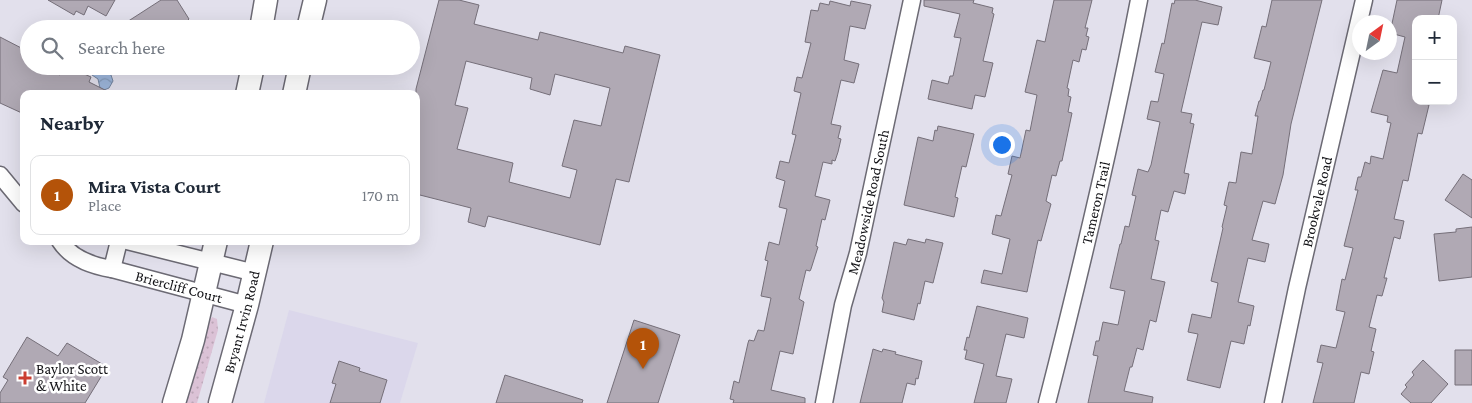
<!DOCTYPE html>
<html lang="en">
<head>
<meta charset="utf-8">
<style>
  body { margin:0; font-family:"Crimson Pro",serif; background:#f2f2f3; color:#1f2937 }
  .controls { position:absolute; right:15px; top:15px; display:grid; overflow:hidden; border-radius:10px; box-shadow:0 5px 20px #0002 }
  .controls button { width:45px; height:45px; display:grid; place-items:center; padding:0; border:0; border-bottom:1px solid #e0e1e3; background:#fff; color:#1f2937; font:25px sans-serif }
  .compass { position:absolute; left:1352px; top:15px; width:45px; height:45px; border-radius:50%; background:#fff; box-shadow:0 5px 20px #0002; rotate:33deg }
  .you { position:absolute; left:1001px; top:144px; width:18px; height:18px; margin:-12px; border:4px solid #fff; border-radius:50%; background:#1a73e8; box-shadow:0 0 0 8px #1a73e833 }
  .badge { display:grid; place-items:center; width:32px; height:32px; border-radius:50%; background:#b45309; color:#fff; font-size:16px; font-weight:700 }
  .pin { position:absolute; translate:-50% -41px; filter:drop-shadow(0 1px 2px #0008) }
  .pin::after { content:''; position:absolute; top:26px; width:18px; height:15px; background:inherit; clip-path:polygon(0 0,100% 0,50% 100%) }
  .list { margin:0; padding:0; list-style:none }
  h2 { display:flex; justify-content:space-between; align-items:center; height:65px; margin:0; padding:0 20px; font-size:21px }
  h2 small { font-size:16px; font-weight:400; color:#747a83 }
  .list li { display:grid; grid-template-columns:32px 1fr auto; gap:15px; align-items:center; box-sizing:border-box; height:80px; margin:0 10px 10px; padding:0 10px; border:1px solid #e0e1e3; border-radius:10px }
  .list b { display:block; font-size:19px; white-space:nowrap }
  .list p { margin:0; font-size:16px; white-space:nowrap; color:#747a83 }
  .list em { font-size:16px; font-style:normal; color:#747a83 }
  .icon { flex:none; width:28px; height:28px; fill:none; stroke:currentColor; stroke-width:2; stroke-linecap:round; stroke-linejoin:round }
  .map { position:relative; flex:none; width:1472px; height:403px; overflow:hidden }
  .search { position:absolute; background:#fff; box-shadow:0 5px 20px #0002; left:20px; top:20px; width:400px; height:55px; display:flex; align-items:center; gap:12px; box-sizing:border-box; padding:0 18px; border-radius:28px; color:#747a83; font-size:19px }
  .panel { position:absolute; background:#fff; box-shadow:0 5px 20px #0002; left:20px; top:90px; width:400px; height:155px; border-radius:10px }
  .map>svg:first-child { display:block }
  .built { fill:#dbd7eb }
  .grass { fill:url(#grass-dots) }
  .water { fill:url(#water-waves); stroke:#7485a0 }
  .building { fill:#b0a9b4; stroke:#756f79; fill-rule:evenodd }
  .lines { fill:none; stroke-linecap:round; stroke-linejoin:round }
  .minor-casing { stroke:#6c6a74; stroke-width:19 }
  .secondary-casing { stroke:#6c6a74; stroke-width:25 }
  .minor { stroke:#fff; stroke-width:16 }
  .secondary { stroke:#fff; stroke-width:22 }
  .poi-dot { fill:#cb3d30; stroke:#fff; stroke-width:2 }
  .labels { text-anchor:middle; stroke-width:5; stroke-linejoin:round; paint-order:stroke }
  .street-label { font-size:15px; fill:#141418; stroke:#fff }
  .poi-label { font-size:15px; fill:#141418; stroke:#fff; text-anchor:start }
</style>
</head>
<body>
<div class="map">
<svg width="1472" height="403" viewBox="0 0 1472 403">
  <defs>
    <pattern id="grass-dots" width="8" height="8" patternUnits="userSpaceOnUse" patternTransform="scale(1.25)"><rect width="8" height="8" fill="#dbc2d6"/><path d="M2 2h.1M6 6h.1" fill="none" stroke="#bba6b7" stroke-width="1.8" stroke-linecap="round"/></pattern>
    <pattern id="water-waves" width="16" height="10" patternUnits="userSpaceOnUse" patternTransform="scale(1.25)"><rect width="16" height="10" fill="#9db6db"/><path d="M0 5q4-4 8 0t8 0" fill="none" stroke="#869cbb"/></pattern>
  </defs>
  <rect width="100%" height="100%" fill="#e2e0ec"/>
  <path class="built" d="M289,310l129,33 -18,60h-136z"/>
  <path class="grass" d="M212,317l5,2 1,11 -21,73h-13l19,-70z"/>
  <path class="water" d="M96,67l15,8 2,6 -4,7 -5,2 -4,-2 -2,-9 -6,-4 -1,-3z"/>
  <path class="building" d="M48,0h67l-9,16 -18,-10 -4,9 -8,-4 -2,4z
    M161,0h16l12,19 -2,2 5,8h-76z
    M439,0h20l20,5 -5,19 64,16 2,-8 83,21 2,-7 35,9 -31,127 -13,-3 -16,66 -112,-29 -3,11 -17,-5 3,-14 -55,-14v-105zM466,61l66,17 -2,11 20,6 5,-21 55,14 -9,38 -27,-6 -12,46 15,4 -7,28 -61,-16 4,-19 -56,-14 11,-41 -13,-3z
    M924,0h50l-1,3 20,5 -1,5 2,1 -11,47 10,2 -8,34 -10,-2 -3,14 -44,-10 4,-19 16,4 2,-8h3l8,-38 -7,-1 6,-23 -36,-8z
    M1054,0h38l-7,28h3l-2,8 3,1 -3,13 -4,-1 -3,13 -6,-2 -6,28 2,1 -1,7 3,1 -3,15 4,1 -10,48h-2l-4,15 -4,-1 -6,26 5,3 -10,37 -3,-1 -11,52 -46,-9 3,-13 18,4 8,-35 -18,-5 4,-19 5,1 11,-41 -4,-1 4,-18 8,2 6,-28 4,1 7,-36 -12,-3 12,-52 8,2z
    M1175,0h20l27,7 -4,18 -16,-3 -21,90 11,2 -2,9 4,1 -10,49 5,1 -4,20 -11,-3 -6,21 -7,-2 -6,30 4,1 -8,38 14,3 -9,40 -6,-2 -7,30 -6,-2 -5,19h-2l-6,24 29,6 -1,6h-64l10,-47 -5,-1 3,-14h3l4,-19 15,3 7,-34 -15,-3 10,-44h1l4,-18 4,1 7,-31 -4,-1 6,-26 10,3 3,-7 9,-43 -13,-3 4,-18 7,1 6,-28 -9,-2 7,-29 2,1 8,-41 2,1z
    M1272,0h50l-31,124 -8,51 -8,29 -12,-3 -11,39 17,4 -4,18 -17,-4 -10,44 16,4 -4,20 -2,-1 -4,19 -13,-3 -11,47 -33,-8 11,-46 -10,-2 4,-18 19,4 7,-35 -7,-2 12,-53 -1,-1 5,-21 -3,-1 5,-23 7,1 5,-31 11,2 6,-38h-3l4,-15h1l3,-11h1l7,-28 -17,-4 8,-32 4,1z
    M1397,0h45l-4,19h-22v83l13,3 -7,29 -4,-1 -10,48 -5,-1 -9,39 10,2 -4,18 -6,-2 -10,41h3l-5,18 -5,-1 -8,32 7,2 -5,22 3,1 -5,22 -8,-2 -7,31h-41l10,-40 -6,-1 4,-17 15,3 9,-36 -9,-2 6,-31 3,1 8,-32 -9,-2 14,-56h-3l3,-13h3l4,-15 5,2 1,-8 12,3 8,-36 -4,-1 1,-6 -17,-4 12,-42 14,3 8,-36 -15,-4z
    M830,1l20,5 1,-5 20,4 -6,24 -15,-3 -6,34 15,4 -5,19 -13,-3 -10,44 10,2 -3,12 3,1 -3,13 -3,9 -3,-1v4l-9,-2 -8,34 15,4 -5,20 -3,-1 -6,27 2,1 -7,22 -1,2 -4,-1 -7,29 5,3 -11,52 -13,-3 -9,39 34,8v5h-72l1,-3 -4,-1 4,-18 5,2 9,-40 1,-3 5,1 4,-11 6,1 7,-33 -10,-2 7,-35 -3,-1 4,-18 10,3 8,-36 -8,-2 6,-26 -9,-3 4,-17 9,2 7,-28 -4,-1 9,-41 -7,-2 3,-14 5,1 9,-35 -6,-1 6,-32 7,1 2,-8 9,2z
    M0,37l29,15v14h12l19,9 5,-9h20l-3,7 9,4 -2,5 24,12h-89v20l-24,-11z
    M938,126l36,8 -8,33 -4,-1 -7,31 3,1 -4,19 -50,-12 14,-68 15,4 2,-11 2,1z
    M1463,174l9,6v38l-27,-18z
    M1472,227v50l-33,4 -5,-47 22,-2v-3z
    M908,239l17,4 1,-4 17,4 -10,40 -8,-2 -5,23 -2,-1 -4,17 -32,-8 2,-10 -2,-4 12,-56 12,3z
    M977,306l51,12 -4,20 -18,-4 -10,42 16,3 -6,24h-32l10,-39 -19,-5 2,-9h-3l3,-13 2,1z
    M634,320l46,15 -22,68h-51z
    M27,337l31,19 9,-13 40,24 -22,36h-85v-10l8,-13 -5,-3z
    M873,349l9,3 1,-3 13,3 -1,2 27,7 -4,18 -2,-1 -1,7 -8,-2 -5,20h-42z
    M1455,350h17v35h-17z
    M1423,360l25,24 -17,19h-20l-10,-9 6,-7 -2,-2 9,-10 -2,-3z
    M339,361l21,7 -1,3 28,9 -7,23h-50l6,-19 -4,-1z
    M505,375l78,25 -1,3h-86z"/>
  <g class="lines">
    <g class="minor-casing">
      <g id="minor">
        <path d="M0,175l24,29"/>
        <path id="s1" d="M60,241c11,17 33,25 52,28l135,36"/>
        <path d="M127,241l128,32"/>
        <path d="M112,269l7,-28"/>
        <path id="s2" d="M824,403l19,-98 15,-52 54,-253"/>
        <path id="s3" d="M1047,403c34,-133 66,-268 92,-403"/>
        <path id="s4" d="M1273,403l24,-115 67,-288"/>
      </g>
    </g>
    <g class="secondary-casing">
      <g id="secondary">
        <path d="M261,29l5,-29"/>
        <path d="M308,29l7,-29"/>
        <path d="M247,94l6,-28"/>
        <path d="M294,94l6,-28"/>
        <path d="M174,403l19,-63 23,-99"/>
        <path id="s5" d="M220,403l27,-98 15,-64"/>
      </g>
    </g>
    <use href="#minor" class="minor"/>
    <use href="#secondary" class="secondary"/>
  </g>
  <path class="poi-dot" d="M22.5 370.5h5v5h5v5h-5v5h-5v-5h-5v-5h5z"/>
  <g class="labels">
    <g class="street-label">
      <text dy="5" stroke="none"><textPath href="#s4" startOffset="206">Brookvale Road</textPath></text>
      <text dy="5" stroke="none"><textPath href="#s2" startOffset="206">Meadowside Road South</textPath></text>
      <text dy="5" stroke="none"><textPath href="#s3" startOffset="206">Tameron Trail</textPath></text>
      <text dy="5" stroke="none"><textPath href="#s1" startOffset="130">Briercliff Court</textPath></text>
      <text dy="5" stroke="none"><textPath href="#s5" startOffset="84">Bryant Irvin Road</textPath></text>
    </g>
    <g class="poi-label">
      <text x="36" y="374">Baylor Scott<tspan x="36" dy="17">&amp; White</tspan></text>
    </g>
  </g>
</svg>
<div class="controls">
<button>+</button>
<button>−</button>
</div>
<svg class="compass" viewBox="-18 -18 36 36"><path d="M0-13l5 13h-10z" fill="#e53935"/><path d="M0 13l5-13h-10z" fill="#747a83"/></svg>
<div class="you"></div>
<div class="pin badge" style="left:643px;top:369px">1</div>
<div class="search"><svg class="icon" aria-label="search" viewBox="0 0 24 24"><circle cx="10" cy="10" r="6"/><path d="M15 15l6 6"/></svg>Search here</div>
<section class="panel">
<h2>Nearby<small></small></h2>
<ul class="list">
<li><span class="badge">1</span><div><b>Mira Vista Court</b><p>Place</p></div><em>170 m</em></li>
</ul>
</section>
</div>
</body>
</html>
